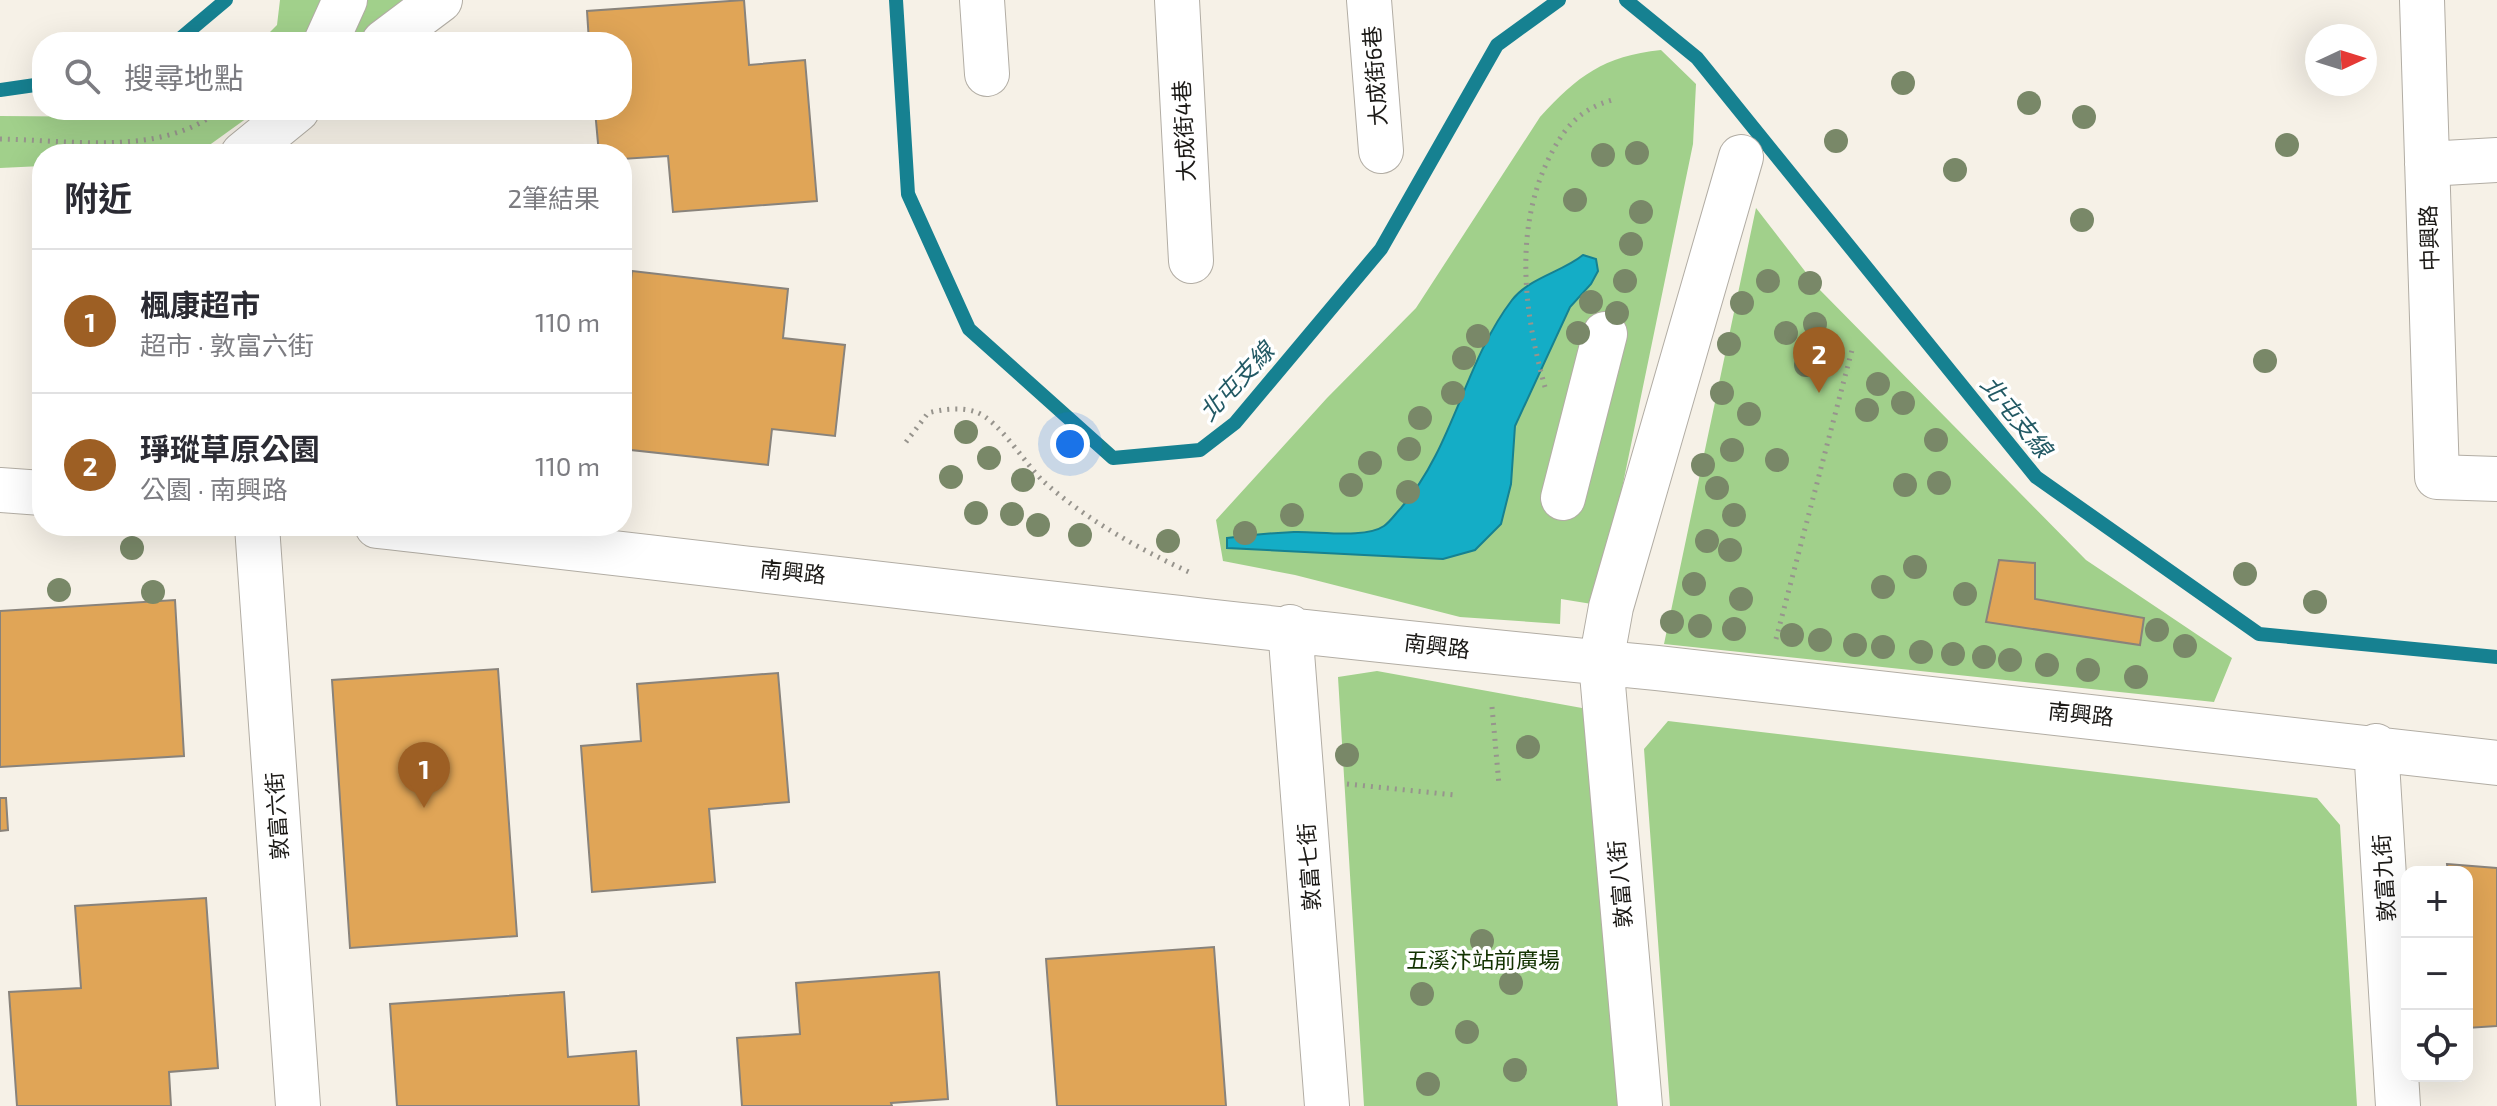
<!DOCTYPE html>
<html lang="zh-TW">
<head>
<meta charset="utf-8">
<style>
  body { margin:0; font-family:"Exo 2","Noto Sans TC",sans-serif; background:#f2f2f3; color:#2b2b33 }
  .controls { position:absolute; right:24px; bottom:24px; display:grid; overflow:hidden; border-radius:16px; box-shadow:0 8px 32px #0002 }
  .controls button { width:72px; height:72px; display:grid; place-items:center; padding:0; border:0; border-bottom:2px solid #e1e1e2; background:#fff; color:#2b2b33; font:40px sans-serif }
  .compass { position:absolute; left:2305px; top:24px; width:72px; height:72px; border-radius:50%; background:#fff; box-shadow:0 8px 32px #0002; rotate:86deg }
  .you { position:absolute; left:1070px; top:444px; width:28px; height:28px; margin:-20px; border:6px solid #fff; border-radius:50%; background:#1a73e8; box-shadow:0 0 0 12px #1a73e833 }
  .badge { display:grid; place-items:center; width:52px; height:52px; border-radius:50%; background:#9d5f24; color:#fff; font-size:26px; font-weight:700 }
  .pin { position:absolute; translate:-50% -66px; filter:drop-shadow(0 2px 4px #0008) }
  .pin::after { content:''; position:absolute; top:42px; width:28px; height:24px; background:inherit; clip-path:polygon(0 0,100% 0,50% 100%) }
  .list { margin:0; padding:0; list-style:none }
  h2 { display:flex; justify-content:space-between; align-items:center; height:104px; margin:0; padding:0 32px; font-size:34px }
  h2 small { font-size:26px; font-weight:400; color:#7c7c81 }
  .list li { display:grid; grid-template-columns:52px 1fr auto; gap:24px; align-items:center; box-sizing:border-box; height:144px; padding:0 32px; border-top:2px solid #e1e1e2 }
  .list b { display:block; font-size:30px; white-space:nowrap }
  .list p { margin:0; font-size:26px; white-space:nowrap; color:#7c7c81 }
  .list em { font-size:26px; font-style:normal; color:#7c7c81 }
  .icon { flex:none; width:44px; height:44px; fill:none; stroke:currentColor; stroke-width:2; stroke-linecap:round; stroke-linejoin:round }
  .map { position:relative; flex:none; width:2497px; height:1106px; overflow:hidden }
  .search { position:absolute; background:#fff; box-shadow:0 8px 32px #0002; left:32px; top:32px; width:600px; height:88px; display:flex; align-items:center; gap:20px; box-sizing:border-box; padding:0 28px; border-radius:32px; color:#7c7c81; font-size:30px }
  .panel { position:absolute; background:#fff; box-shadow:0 8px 32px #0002; left:32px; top:144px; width:600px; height:392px; border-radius:32px }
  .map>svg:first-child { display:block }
  .green { fill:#a1d08b }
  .water { fill:#14adc6; stroke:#168191; stroke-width:2 }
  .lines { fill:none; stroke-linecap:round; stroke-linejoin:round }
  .stream { stroke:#168191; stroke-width:14 }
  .building { fill:#e0a557; stroke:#89837b; stroke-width:2 }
  .minor-casing { stroke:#b2ada4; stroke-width:46 }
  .path { stroke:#97948d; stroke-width:5; stroke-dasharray:2 6; stroke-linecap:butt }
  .minor { stroke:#fff; stroke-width:44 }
  .tree { fill:#798868 }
  .labels { text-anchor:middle; stroke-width:7; stroke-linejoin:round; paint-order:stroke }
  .street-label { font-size:22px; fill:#1b1916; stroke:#fff }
  .park-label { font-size:22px; fill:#123200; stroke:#fff }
  .water-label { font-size:24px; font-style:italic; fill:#225964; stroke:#fff }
</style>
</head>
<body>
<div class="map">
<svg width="2497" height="1106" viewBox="0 0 2497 1106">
  <rect width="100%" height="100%" fill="#f6f1e7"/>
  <path class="green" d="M280,0h130l-58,42h-92l17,-17z
    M1661,50l35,34 -3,60 -95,461 -37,-6 -1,25 -100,-7 -165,-42 -72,-14 -7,-41 111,-122 89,-90 124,-191c38,-41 63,-61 121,-67z
    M157,110h101l-61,44h-155v12l-42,2v-52l131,1z
    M1756,208l62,80 268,272 146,98 -18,44 -550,-58z
    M1377,671l216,39 28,396h-257l-26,-429z
    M1668,721l649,77 23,27 17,281h-687l-26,-357z"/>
  <path class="water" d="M1583,255l13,4 2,12 -7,13 -21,23 -55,119 -4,58 -10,40 -26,26 -32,9 -216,-11v-10c23,-3 45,-5 67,-6 24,-1 71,7 90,-6 6,-4 12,-13 17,-18 53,-61 63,-145 111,-208 17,-22 50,-28 71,-45z"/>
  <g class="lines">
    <path class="stream" d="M896,0l12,194 61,135 144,129 87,-8 35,-27 146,-174 116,-204 62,-45
      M1626,0l71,58 339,419 223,157 238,23
      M176,42l50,-42
      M0,90l42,-6"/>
  </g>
  <path class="building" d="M744,0l5,65 56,-5 12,141 -144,11 -5,-56 -46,3v-5h-23l-4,-44h27v-68h-33l-2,-31z
    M632,271l156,18 -5,49 62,7 -10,91 -63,-7 -4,36 -146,-16v-123h4z
    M1999,560l36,3v36l109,19 -4,27 -154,-23z
    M175,600l9,156 -184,11v-156z
    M498,669l19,267 -167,12 -18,-268z
    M778,673l11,129 -80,7 6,73 -123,10 -11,-146 60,-5 -4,-57z
    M0,798h6l2,32 -8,1z
    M2447,864l50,4v158l-30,2v-156h-19z
    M206,898l12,170 -49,4 2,34h-154l-8,-114 72,-4 -6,-82z
    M1214,947l12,159h-169l-11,-147z
    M939,972l9,127 -57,4 1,3h-150l-5,-68 63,-4 -4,-51z
    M564,992l4,65 68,-6 3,55h-242l-7,-102z"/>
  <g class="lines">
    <g class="minor-casing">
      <path id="minor" d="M982,0l5,74
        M1177,0l14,261
        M1369,0l12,151
        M2422,0l15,477 60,2
        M326,42l19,-42
        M384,42l56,-42
        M243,154l54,-44
        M2427,164l70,-4
        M0,490l42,3
        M1563,498l42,-164
        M257,526l41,580
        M377,526c426,48 853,101 1280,142l840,95
        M1290,627l37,479
        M2376,746l22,360
        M1640,1106l-39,-444 10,-55 130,-450"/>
    </g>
    <path class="path" d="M0,139c71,1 161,18 220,-29
      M1545,387c-21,-74 -31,-156 3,-227 15,-31 30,-50 64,-60
      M906,442l22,-29c14,-4 34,-6 48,-1 24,9 49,52 68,70 43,38 93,66 145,90
      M1776,639l76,-289
      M1492,707l7,78
      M1347,784l108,11"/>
    <use href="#minor" class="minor"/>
  </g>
  <g class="tree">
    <circle cx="1903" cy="83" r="12"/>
    <circle cx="2029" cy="103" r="12"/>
    <circle cx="2084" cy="117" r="12"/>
    <circle cx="1836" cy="141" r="12"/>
    <circle cx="2287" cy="145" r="12"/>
    <circle cx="1637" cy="153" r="12"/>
    <circle cx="1603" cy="155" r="12"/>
    <circle cx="1955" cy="170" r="12"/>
    <circle cx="1575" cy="200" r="12"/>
    <circle cx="1641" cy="212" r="12"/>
    <circle cx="2082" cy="220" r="12"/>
    <circle cx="1631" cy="244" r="12"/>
    <circle cx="1625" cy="281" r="12"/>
    <circle cx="1768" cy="281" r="12"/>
    <circle cx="1810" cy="283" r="12"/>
    <circle cx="1591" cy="302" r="12"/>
    <circle cx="1742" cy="303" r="12"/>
    <circle cx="1617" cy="313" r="12"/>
    <circle cx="1815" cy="324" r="12"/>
    <circle cx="1578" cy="333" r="12"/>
    <circle cx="1786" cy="333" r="12"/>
    <circle cx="1478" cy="336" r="12"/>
    <circle cx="1729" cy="344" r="12"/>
    <circle cx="1464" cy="358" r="12"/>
    <circle cx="2265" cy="361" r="12"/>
    <circle cx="1806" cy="365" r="12"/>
    <circle cx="1878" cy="384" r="12"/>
    <circle cx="1453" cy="393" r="12"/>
    <circle cx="1722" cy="393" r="12"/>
    <circle cx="1903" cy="403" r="12"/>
    <circle cx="1867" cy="410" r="12"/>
    <circle cx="1749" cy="414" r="12"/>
    <circle cx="1420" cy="418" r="12"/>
    <circle cx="966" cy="432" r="12"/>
    <circle cx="1936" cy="440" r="12"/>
    <circle cx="1409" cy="449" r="12"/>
    <circle cx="1732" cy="450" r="12"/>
    <circle cx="989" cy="458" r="12"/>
    <circle cx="1777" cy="460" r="12"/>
    <circle cx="1370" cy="463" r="12"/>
    <circle cx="1703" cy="465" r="12"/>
    <circle cx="951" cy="477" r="12"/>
    <circle cx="1023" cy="480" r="12"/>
    <circle cx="1939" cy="483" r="12"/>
    <circle cx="1351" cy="485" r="12"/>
    <circle cx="1905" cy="485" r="12"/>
    <circle cx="1717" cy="488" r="12"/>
    <circle cx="1408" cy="492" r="12"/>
    <circle cx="976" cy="513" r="12"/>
    <circle cx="1012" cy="514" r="12"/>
    <circle cx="1292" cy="515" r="12"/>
    <circle cx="1734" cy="515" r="12"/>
    <circle cx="1038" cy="525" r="12"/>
    <circle cx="1245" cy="533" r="12"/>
    <circle cx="1080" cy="535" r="12"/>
    <circle cx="1168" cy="541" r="12"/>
    <circle cx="1707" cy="541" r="12"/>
    <circle cx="132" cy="548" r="12"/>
    <circle cx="1730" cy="550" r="12"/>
    <circle cx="1915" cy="567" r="12"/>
    <circle cx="2245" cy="574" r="12"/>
    <circle cx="1694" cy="584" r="12"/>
    <circle cx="1883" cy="587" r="12"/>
    <circle cx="59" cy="590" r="12"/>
    <circle cx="153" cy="592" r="12"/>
    <circle cx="1965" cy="594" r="12"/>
    <circle cx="1741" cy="599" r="12"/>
    <circle cx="2315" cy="602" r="12"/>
    <circle cx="1672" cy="622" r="12"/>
    <circle cx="1700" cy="626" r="12"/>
    <circle cx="1734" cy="629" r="12"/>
    <circle cx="2157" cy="630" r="12"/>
    <circle cx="1792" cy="635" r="12"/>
    <circle cx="1820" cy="640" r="12"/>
    <circle cx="1855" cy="645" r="12"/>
    <circle cx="2185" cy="646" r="12"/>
    <circle cx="1883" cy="647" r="12"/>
    <circle cx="1921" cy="652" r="12"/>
    <circle cx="1953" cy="654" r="12"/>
    <circle cx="1984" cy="657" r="12"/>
    <circle cx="2010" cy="660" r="12"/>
    <circle cx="2047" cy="665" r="12"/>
    <circle cx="2088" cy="670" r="12"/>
    <circle cx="2136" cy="677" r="12"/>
    <circle cx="1528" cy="747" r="12"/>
    <circle cx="1347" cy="755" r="12"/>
    <circle cx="1482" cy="941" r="12"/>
    <circle cx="1511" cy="983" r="12"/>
    <circle cx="1422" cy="994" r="12"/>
    <circle cx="1467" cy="1032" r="12"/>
    <circle cx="1515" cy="1070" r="12"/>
    <circle cx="1428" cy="1084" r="12"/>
  </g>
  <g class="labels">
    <g class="street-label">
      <text transform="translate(1375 76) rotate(-94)" y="8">大成街6巷</text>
      <text transform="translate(1184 131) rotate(-93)" y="8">大成街4巷</text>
      <text transform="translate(2429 238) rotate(-92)" y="8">中興路</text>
      <text transform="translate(793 572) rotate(6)" y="8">南興路</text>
      <text transform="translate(1437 646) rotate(7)" y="8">南興路</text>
      <text transform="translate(2081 714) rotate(6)" y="8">南興路</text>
      <text transform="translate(277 816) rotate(-94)" y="8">敦富六街</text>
      <text transform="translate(1309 867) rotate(-94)" y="8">敦富七街</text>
      <text transform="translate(2384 878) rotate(-94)" y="8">敦富九街</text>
      <text transform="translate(1620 884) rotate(-95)" y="8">敦富八街</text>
    </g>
    <g class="park-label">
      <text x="1483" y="968">五溪汴站前廣場</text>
    </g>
    <g class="water-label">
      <text transform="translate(1237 382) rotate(-47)" y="8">北屯支線</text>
      <text transform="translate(2016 417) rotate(51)" y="8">北屯支線</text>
    </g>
  </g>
</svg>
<div class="controls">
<button>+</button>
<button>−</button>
<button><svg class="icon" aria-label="locate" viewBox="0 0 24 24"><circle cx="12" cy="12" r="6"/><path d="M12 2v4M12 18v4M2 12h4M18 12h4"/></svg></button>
</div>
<svg class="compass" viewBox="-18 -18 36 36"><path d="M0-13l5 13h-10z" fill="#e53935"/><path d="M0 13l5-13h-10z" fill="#7c7c81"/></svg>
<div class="you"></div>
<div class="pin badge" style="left:424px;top:808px">1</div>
<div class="pin badge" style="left:1819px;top:393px">2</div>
<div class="search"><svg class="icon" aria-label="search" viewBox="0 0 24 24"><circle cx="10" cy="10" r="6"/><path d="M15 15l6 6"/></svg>搜尋地點</div>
<section class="panel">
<h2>附近<small>2筆結果</small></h2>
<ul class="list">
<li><span class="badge">1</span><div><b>楓康超市</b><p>超市 · 敦富六街</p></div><em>110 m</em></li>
<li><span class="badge">2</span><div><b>琤瑽草原公園</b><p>公園 · 南興路</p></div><em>110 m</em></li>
</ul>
</section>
</div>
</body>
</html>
